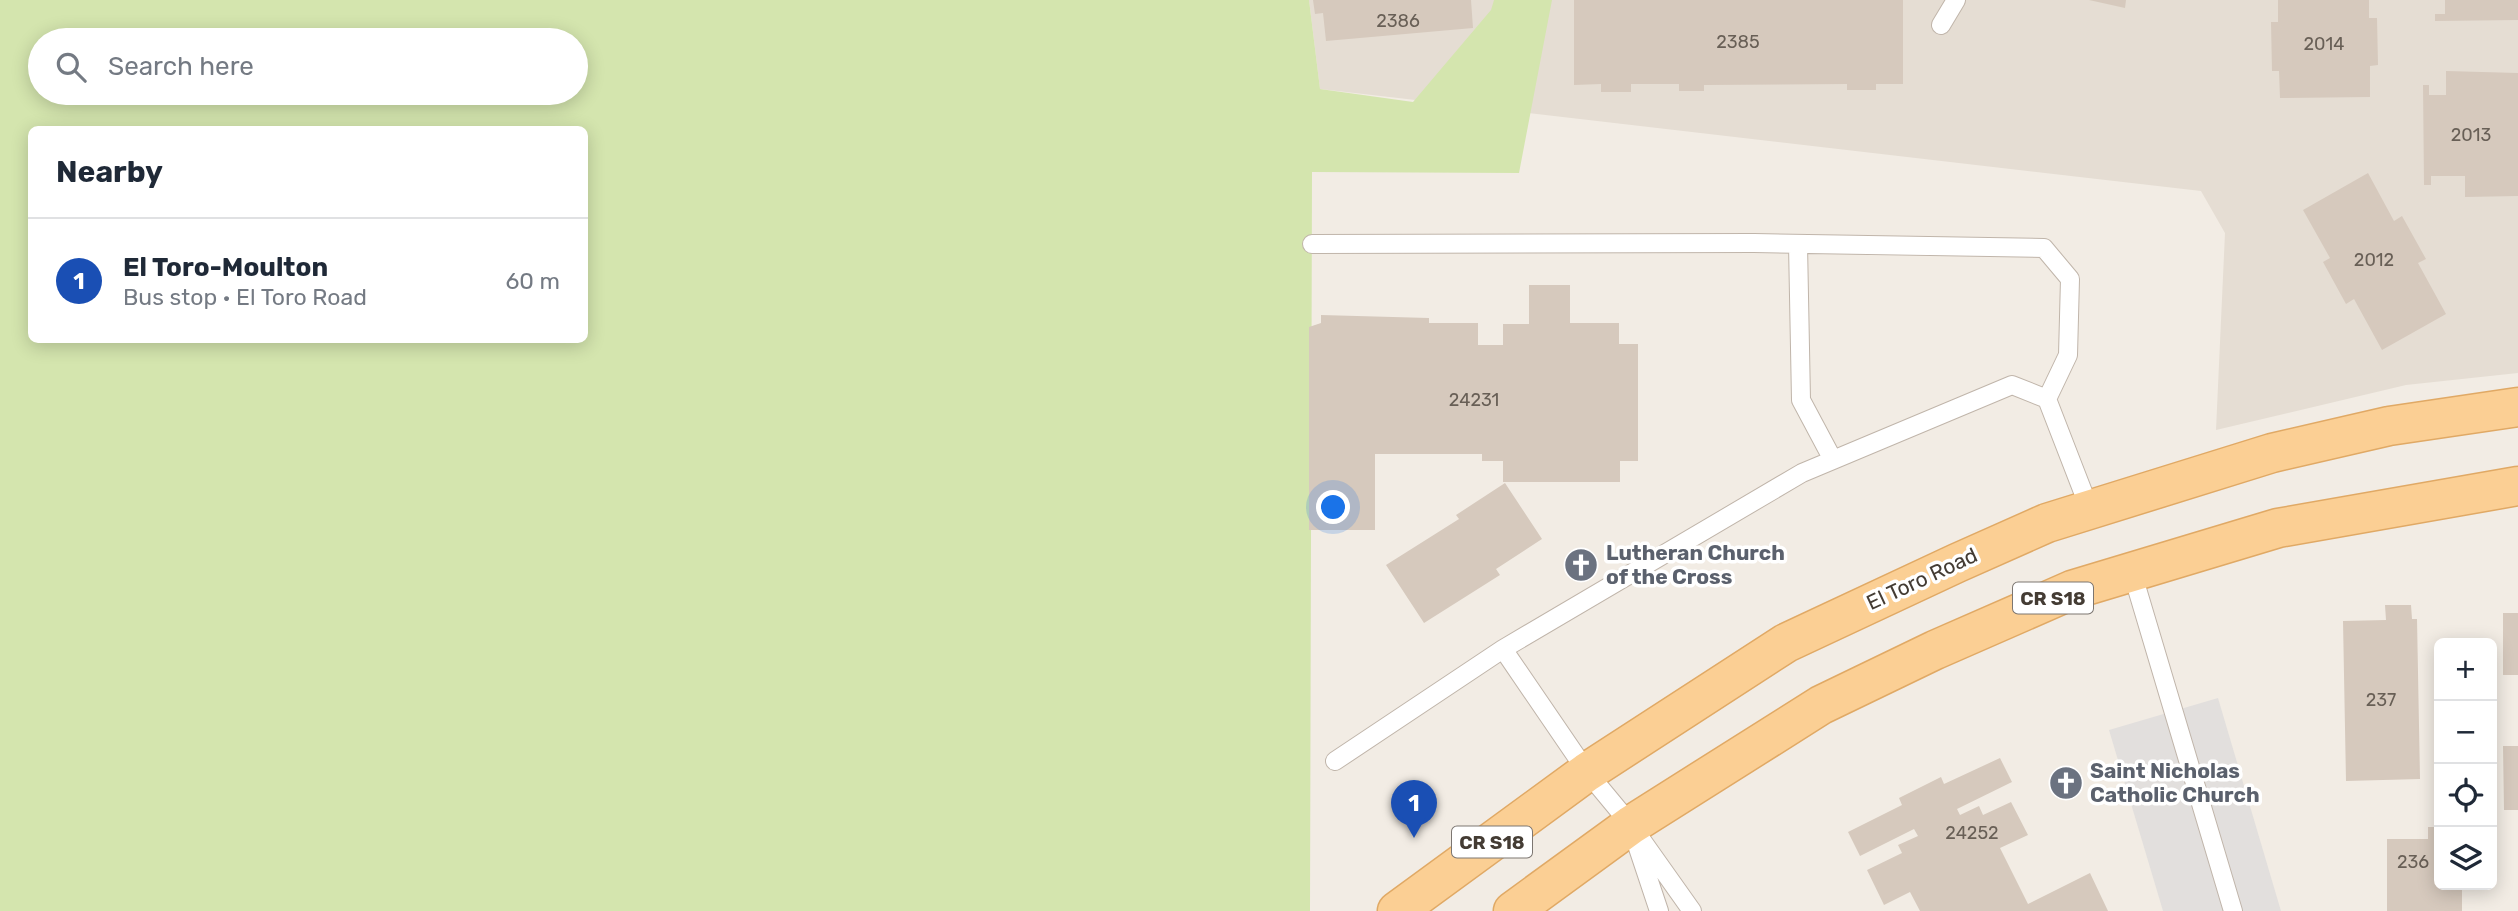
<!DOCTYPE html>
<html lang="en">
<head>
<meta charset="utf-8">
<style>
  body { margin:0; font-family:Rubik,sans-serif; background:#f2f2f3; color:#1f2937 }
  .controls { position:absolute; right:21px; bottom:21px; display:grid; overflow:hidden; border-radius:10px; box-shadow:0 4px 18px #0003 }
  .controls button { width:63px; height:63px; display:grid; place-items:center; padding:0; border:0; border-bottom:2px solid #e0e1e3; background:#fff; color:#1f2937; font:35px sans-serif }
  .you { position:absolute; left:1334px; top:508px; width:24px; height:24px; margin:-18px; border:5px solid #fff; border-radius:50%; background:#1a73e8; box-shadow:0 0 0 10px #1a73e833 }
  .badge { display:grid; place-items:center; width:46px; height:46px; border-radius:50%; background:#db2777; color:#fff; font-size:23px; font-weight:700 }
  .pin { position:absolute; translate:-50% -58px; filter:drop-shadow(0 2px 4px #0008) }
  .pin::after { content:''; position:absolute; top:37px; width:24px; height:21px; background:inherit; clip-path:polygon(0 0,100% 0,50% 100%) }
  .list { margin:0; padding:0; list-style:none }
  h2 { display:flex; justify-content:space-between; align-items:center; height:91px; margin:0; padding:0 28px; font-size:30px }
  h2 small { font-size:23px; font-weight:400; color:#747a83 }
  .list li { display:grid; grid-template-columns:46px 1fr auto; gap:21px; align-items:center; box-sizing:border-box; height:126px; padding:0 28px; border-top:2px solid #e0e1e3 }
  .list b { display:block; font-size:26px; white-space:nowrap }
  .list p { margin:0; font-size:23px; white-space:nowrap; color:#747a83 }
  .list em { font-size:23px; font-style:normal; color:#747a83 }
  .icon { flex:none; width:38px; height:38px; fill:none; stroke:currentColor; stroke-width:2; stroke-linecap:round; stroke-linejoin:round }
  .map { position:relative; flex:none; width:2518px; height:911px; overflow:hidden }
  .search { position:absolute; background:#fff; box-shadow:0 4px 18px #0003; left:28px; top:28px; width:560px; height:77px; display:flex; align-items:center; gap:18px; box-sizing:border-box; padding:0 24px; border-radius:38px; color:#747a83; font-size:26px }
  .panel { position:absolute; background:#fff; box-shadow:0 4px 18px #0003; left:28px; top:126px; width:560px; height:217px; border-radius:10px }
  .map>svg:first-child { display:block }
  .residential { fill:#e5ddd3 }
  .green { fill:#d4e5ae; fill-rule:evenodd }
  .parking { fill:#e2dfdd }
  .building { fill:#d6c9bd }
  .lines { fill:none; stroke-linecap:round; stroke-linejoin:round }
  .lane-casing { stroke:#c0b5aa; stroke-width:20 }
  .primary-casing { stroke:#e0a965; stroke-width:41 }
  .lane { stroke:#fff; stroke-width:18 }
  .primary { stroke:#fbcf94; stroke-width:38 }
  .labels { text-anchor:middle; stroke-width:7; stroke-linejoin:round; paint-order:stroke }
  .number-label { font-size:18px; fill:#685f56 }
  .shield { fill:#fff; stroke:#7c7671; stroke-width:2 }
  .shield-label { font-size:19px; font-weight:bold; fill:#443c34 }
  .worship-label { font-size:21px; font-weight:bold; fill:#5b616d; stroke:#fff; text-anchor:start }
  .street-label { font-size:21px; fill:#443c34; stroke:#fff }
</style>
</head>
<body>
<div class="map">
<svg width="2518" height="911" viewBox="0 0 2518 911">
  <rect width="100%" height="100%" fill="#f2ece4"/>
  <path class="residential" d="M1309,0h1209v373l-112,12 -190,45 9,-197 -24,-42 -881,-102z"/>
  <path class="green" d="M0,0h1309l11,89 93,13 78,-92 3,-10h58l-33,173 -207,-1 -2,739h-1310zM40,40h536v53h-536zM32,130h552v210h-552z"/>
  <path class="parking" d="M2218,698l63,213h-118l-54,-181z"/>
  <path class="building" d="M1313,0h158l2,28 -147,13 -3,-28 -8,1z
    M1574,0h329v84h-27v6h-29v-6l-143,1v6h-25v-7h-48v8h-30v-8l-27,1z
    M2089,0h37l-1,8z
    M2278,0h91v18h8l1,47 -8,1v31l-90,1 -1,-27h-7l-1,-49h7z
    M2445,0h73v20l-83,1v-7h10z
    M2446,71l72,2v123l-53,1v-21h-34v9h-7l-1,-100h6v10h17z
    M2368,173l26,48 8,-5 24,43 -8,4 28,51 -64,36 -28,-51 -8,5 -23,-42 7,-4 -27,-48z
    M1529,285h41v38h49v21h19v117h-18v21h-117v-21h-21v-7h-107v76h-66v-203l12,-4v-8l108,3v5h49v22h25v-21h26z
    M1505,483l37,56 -46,30 4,6 -76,48 -38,-58 73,-46 -3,-4z
    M2385,605h26l1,14h5l3,160 -74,2 -3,-160 43,-1z
    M2503,613h15v62h-15z
    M2503,746h15v64h-14z
    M2000,758l12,24 -55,27 3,6 19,-9 4,9 28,-13 17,33 -28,13 28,56 62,-31 18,38h-188l-10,-19 -26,13 -17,-35 35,-17 -4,-8 20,-9 -4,-7 -54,27 -12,-24 54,-27 -3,-7 42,-21 3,7z
    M2428,827h11v58h23v26h-75v-72h41z"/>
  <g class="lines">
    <g class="lane-casing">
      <path id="lane" d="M1941,25l15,-25
        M1312,244l442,-1 290,5 26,31 -2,76 -21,44 43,111
        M1798,244l3,156 32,60
        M2132,572l101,339
        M1503,649l84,123 44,53 61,86
        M1335,761l168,-112 299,-176 210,-88 35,14
        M1637,845l22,66"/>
    </g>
    <g class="primary-casing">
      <path id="primary" d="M1397,911l190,-139 199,-129 171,-80 90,-40 225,-70 117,-27 129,-19
        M1513,911l118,-86 190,-120 114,-55 137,-60 206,-62 240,-42"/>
    </g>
    <use href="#lane" class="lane"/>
    <use href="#primary" class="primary"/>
  </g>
  <defs>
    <g id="church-disc" transform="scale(1.75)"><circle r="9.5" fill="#6b7280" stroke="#fff"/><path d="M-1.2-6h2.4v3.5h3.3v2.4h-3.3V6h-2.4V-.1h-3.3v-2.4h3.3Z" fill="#fff"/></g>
  </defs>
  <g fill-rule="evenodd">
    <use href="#church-disc" x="1581" y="565"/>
    <use href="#church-disc" x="2066" y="783"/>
  </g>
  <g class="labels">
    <g class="number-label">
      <text x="1398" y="27">2386</text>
      <text x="1738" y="48">2385</text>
      <text x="2324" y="50">2014</text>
      <text x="2471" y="141">2013</text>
      <text x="2374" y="266">2012</text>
      <text x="1474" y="406">24231</text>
      <text x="2381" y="706">237</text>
      <text x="1972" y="839">24252</text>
      <text x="2413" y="868">236</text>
    </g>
    <g class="shield">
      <rect x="2013" y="582.5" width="80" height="31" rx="5"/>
      <rect x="1452" y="826.5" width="80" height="31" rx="5"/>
    </g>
    <g class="shield-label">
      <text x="2053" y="605">CR S18</text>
      <text x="1492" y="849">CR S18</text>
    </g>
    <g class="worship-label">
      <text x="1606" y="560">Lutheran Church<tspan x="1606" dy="24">of the Cross</tspan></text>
      <text x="2090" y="778">Saint Nicholas<tspan x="2090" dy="24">Catholic Church</tspan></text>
    </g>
    <g class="street-label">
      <text transform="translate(1922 579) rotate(-25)" y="7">El Toro Road</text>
    </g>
  </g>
</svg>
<div class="controls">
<button>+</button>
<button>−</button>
<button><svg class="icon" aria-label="locate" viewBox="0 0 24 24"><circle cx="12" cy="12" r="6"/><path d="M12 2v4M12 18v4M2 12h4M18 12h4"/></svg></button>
<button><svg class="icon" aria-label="layers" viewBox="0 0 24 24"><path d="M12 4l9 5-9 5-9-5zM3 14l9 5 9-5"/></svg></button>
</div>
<div class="you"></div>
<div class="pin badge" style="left:1414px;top:838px;background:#1a4fb4">1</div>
<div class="search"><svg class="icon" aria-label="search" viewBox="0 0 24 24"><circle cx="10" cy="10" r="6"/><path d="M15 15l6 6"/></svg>Search here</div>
<section class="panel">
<h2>Nearby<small></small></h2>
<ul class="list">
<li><span class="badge" style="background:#1a4fb4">1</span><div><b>El Toro-Moulton</b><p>Bus stop · El Toro Road</p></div><em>60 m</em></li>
</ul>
</section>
</div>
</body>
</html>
